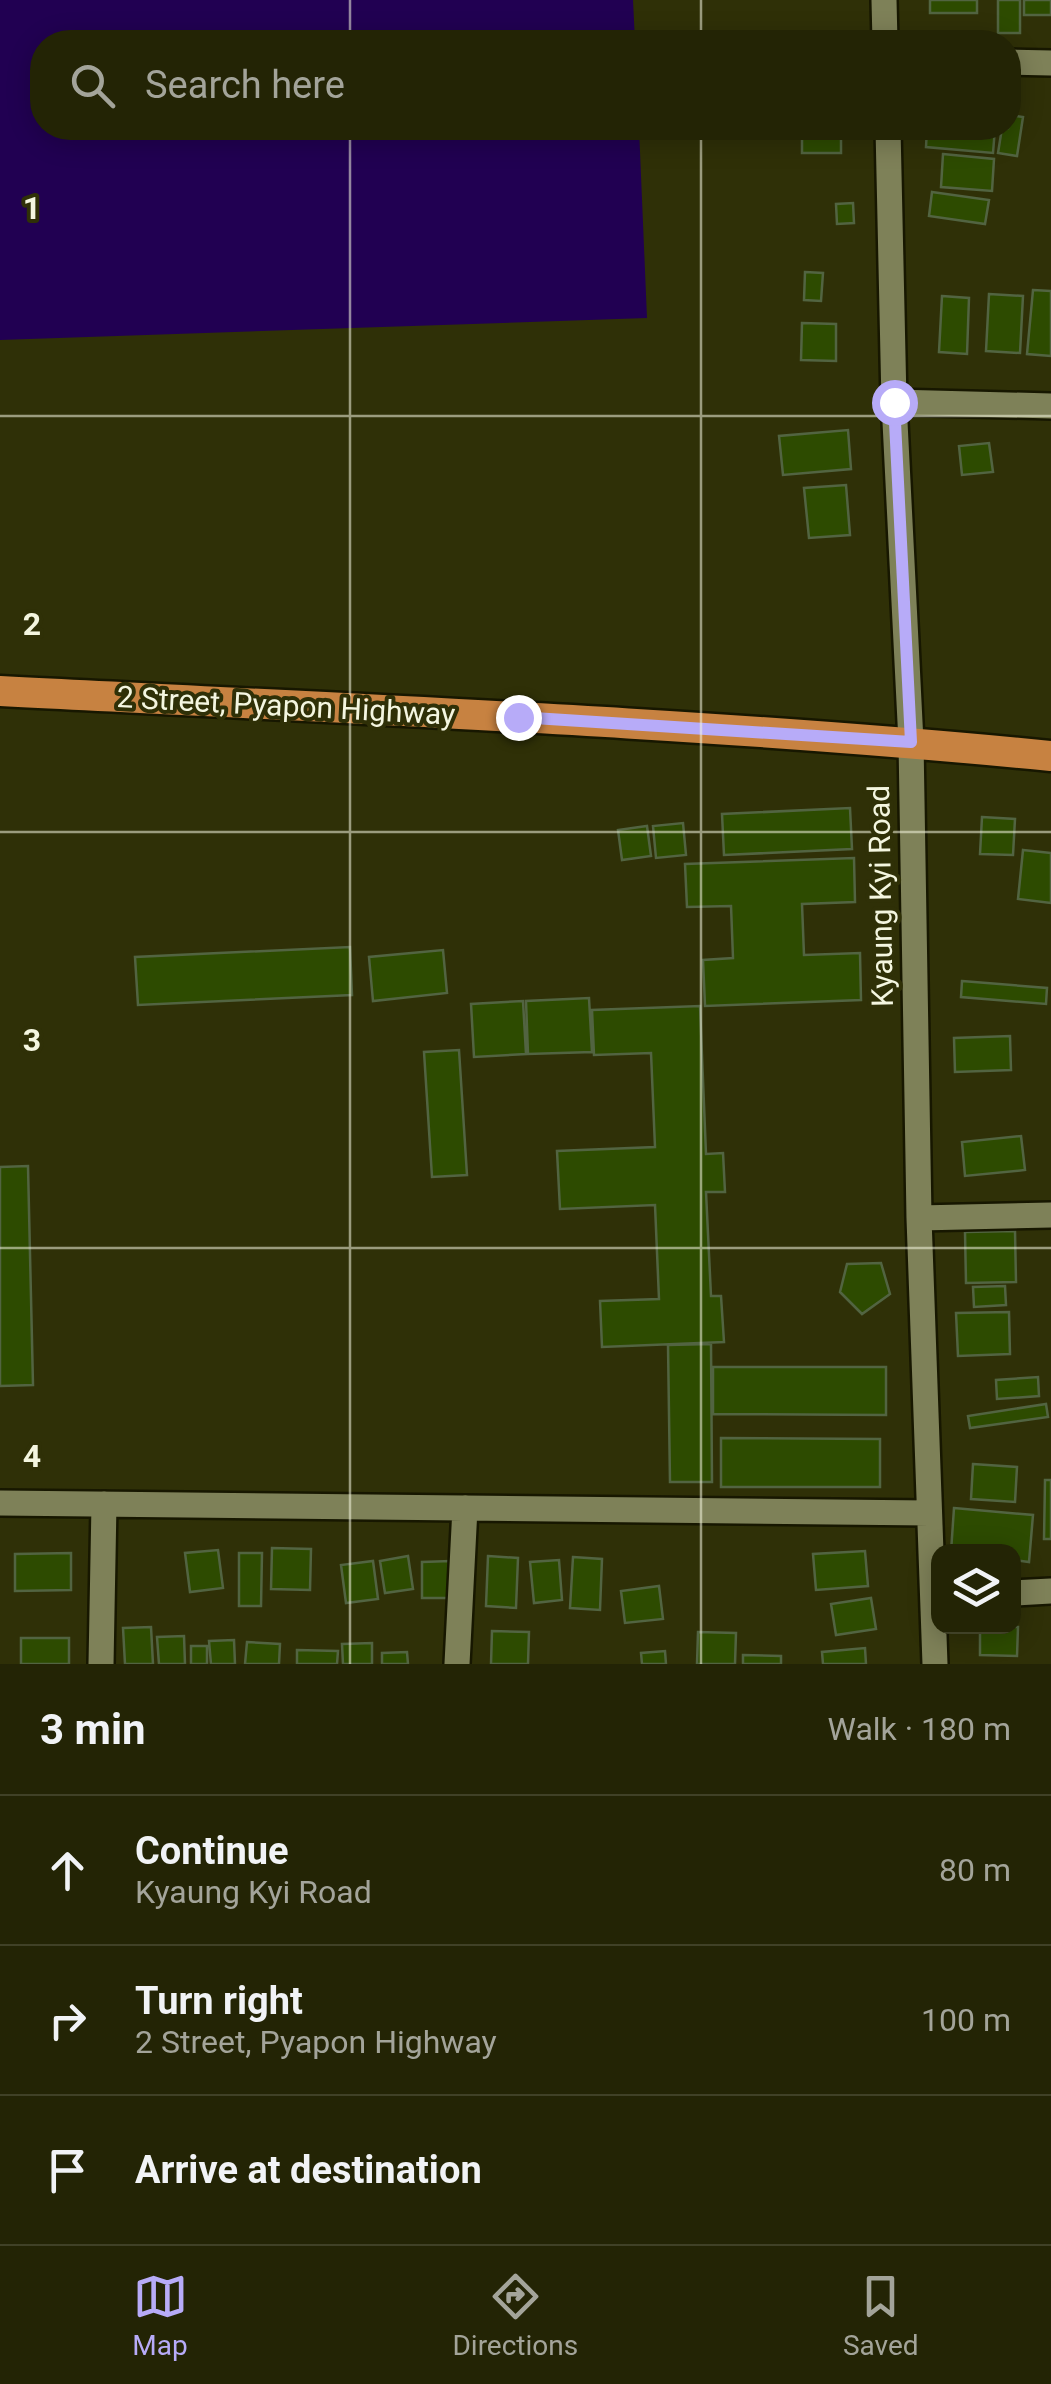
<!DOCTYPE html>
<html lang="en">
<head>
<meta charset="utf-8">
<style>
  body { margin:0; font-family:Roboto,sans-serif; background:#2f3013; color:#f1f3f6 }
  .controls { position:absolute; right:30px; bottom:30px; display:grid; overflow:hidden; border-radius:20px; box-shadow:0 5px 25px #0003 }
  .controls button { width:90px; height:90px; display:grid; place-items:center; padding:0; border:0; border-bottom:2px solid #404127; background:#232405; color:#f1f3f6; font:50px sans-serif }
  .stop { position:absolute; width:30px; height:30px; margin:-22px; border:8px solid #b7abf8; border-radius:50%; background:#fff }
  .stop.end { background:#b7abf8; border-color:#fff; box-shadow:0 2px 10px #0008 }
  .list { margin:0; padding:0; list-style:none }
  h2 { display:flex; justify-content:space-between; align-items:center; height:130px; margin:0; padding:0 40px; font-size:42px }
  h2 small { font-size:32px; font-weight:400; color:#a3a49a }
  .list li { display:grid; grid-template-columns:65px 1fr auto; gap:30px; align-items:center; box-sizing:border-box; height:150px; padding:0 40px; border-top:2px solid #404127 }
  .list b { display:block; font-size:38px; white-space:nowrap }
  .list p { margin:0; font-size:32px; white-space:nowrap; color:#a3a49a }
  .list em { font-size:32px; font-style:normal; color:#a3a49a }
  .icon { flex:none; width:55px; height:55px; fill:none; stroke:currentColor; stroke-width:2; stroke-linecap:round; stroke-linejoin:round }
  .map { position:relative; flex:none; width:1051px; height:1664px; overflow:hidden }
  .search { position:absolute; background:#232405; box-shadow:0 5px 25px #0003; left:30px; right:30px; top:30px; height:110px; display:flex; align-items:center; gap:25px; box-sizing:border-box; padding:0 35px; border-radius:40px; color:#a3a49a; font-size:38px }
  .sheet { height:580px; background:#232405 }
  nav { display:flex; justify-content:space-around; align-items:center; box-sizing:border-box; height:140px; border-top:2px solid #404127; background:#232405; font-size:28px; color:#a3a49a }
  nav a { display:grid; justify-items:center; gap:5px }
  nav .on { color:#b7abf8 }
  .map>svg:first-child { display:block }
  .water { fill:#210052 }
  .building { fill:#2d4b00; stroke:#526441; stroke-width:2.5 }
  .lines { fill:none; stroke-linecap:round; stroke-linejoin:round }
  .minor-casing { stroke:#171700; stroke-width:30 }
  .primary-casing { stroke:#171700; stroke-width:35 }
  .minor { stroke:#7e8158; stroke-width:25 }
  .primary { stroke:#c78241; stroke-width:30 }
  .route { stroke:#b7abf8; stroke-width:12 }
  .grid { fill:none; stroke:#f4f6e0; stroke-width:2.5; stroke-opacity:0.55 }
  .labels { text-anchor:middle; stroke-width:8; stroke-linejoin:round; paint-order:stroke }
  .street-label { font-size:30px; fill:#f4f6e0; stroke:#2f3007 }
  .grid-label { font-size:32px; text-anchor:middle; font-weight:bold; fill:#f4f6e0; stroke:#2f3007; stroke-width:8; stroke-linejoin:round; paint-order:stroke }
</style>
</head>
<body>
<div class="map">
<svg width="1051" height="1664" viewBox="0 0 1051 1664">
  <rect width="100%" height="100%" fill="#2f3007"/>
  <path class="water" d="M0,0h633l2,42h-593v86h597l8,190 -647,22z"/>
  <path class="building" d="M930,0h47v13h-47z
    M998,0h22v33h-22z
    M1024,0h27v15h-27z
    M1008,115l15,2 -6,39 -19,-3 4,-25h6z
    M802,128h39v25h-39z
    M927,128h68l-2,25 -67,-6z
    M943,154l51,5 -2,32 -51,-4z
    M932,192l57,8 -4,24 -56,-8z
    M853,203l1,20 -17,1 -1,-20z
    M805,272l18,1 -2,28 -17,-1z
    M1033,290l18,1v65l-24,-2z
    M989,294l34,2 -3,57 -34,-2z
    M942,296l27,2 -2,56 -28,-2z
    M802,323l34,1v37l-35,-1z
    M848,430l3,39 -68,6 -4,-39z
    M989,443l4,29 -31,3 -3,-29z
    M846,485l4,50 -41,3 -5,-50z
    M850,808l2,41 -128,6 -2,-41z
    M982,817l33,2 -2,36 -33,-1z
    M683,823l3,32 -30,3 -3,-32z
    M647,826l4,30 -29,4 -4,-30z
    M1023,850l28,3v50l-33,-4z
    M854,858l1,44 -53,2 2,51 56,-2 1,47 -156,6 -2,-46 30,-2 -2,-52 -44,1 -2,-43z
    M350,947l2,48 -214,10 -3,-48z
    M443,950l4,43 -74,8 -4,-44z
    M962,981l85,7 -1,16 -85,-7z
    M589,998l3,54 -64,2 -2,-53z
    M523,1001l3,53 -52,3 -3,-53z
    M700,1006l6,148 17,-1 2,39h-19l5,104h10l3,46 -122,5 -2,-46 59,-2 -4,-94 -95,4 -3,-58 98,-4 -4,-94 -57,2 -2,-45z
    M1010,1036l1,34 -56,2 -1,-34z
    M459,1050l8,125 -35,2 -8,-125z
    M1021,1136l4,34 -60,6 -3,-34z
    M28,1166l5,219 -33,1v-219z
    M1015,1231l1,51 -50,1 -1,-51z
    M881,1263l9,31 -28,20 -22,-22 7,-28z
    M1005,1286l1,19 -32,2 -1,-20z
    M1009,1312l1,42 -52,2 -2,-43z
    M711,1344l1,138h-42l-2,-137z
    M713,1367h173v48l-173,-1z
    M1038,1377l1,19 -42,3 -1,-19z
    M1046,1404l2,13 -78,11 -2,-12z
    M721,1438l159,1v48h-159z
    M973,1464l44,3 -2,35 -44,-3z
    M1045,1480h6v59h-7z
    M954,1508l79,7 -4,47 -15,-2v-8h-63z
    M272,1548l39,1 -1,41 -39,-1z
    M218,1550l5,38 -33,4 -5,-39z
    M865,1551l3,35 -52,4 -3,-36z
    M71,1553v37l-56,1v-37z
    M239,1553h23l-1,53h-22z
    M408,1556l5,33 -28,4 -5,-32z
    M488,1556l30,2 -2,50 -30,-2z
    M573,1557l29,2 -2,51 -30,-2z
    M559,1560l3,40 -28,3 -4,-41z
    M373,1561l5,38 -32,4 -5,-38z
    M450,1561v37h-28v-36z
    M659,1586l4,33 -38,4 -4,-32z
    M871,1598l5,31 -40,6 -5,-31z
    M980,1626l38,1 -1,29 -37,-1z
    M151,1627l2,37h-28l-2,-36z
    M492,1631l37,1 -1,32h-37z
    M698,1632l38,1 -1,31h-38z
    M184,1636l1,28h-26l-2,-27z
    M21,1638h48v26h-48z
    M234,1640l1,24h-24l-2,-23z
    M247,1642l33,2 -1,20h-34z
    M372,1643v21h-29l-1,-20z
    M191,1646h16v18h-16z
    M865,1648l1,16h-43l-1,-12z
    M297,1650l41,1 -1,13h-40z
    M665,1651l1,13h-24l-1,-11z
    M407,1652l1,12h-26v-11z
    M743,1655l38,1v8h-38z"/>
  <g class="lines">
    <g class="minor-casing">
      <path id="minor" d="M884,0l1,42
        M1008,62l43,1
        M888,128l6,274 17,340 8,476 16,446
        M894,402l157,4
        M919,1218l132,-3
        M0,1503l929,10
        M1014,1593l37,-2
        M101,1664l3,-160
        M457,1664l8,-156"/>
    </g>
    <g class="primary-casing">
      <path id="primary" d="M0,691c350,18 702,31 1051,65"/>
    </g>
    <use href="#minor" class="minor"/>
    <use href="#primary" class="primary"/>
  </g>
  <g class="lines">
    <path class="route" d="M518,717l393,25 -17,-340"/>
  </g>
  <path class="grid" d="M350,0v42M701,0v42M350,128v1536M701,128v1536M0,416h1051M0,832h1051M0,1248h1051"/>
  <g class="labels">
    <g class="street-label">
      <text transform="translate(286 706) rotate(3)" y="10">2 Street, Pyapon Highway</text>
      <text transform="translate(881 896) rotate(-91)" y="10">Kyaung Kyi Road</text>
    </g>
  </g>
  <g class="grid-label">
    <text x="32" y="219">1</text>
    <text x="32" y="635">2</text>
    <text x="32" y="1051">3</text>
    <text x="32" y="1467">4</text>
  </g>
</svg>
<div class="controls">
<button><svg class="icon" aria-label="layers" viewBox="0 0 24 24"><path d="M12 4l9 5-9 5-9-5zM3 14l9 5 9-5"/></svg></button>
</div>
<div class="stop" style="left:894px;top:402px"></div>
<div class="stop end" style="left:518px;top:717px"></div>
<div class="search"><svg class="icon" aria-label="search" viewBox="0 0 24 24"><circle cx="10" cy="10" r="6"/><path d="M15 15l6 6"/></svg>Search here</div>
</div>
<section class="sheet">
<h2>3 min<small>Walk · 180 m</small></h2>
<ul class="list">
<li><svg class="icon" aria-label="ahead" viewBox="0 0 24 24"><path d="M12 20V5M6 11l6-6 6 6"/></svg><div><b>Continue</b><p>Kyaung Kyi Road</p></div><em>80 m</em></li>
<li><svg class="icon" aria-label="right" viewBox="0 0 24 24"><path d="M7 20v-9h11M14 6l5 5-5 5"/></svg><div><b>Turn right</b><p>2 Street, Pyapon Highway</p></div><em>100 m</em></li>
<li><svg class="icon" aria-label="arrive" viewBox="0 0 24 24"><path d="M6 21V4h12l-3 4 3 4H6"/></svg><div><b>Arrive at destination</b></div></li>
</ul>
</section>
<nav>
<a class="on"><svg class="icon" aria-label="map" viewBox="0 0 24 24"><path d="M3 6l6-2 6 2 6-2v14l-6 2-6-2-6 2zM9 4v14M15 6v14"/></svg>Map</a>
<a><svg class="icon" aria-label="directions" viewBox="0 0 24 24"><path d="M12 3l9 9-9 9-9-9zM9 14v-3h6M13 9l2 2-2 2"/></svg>Directions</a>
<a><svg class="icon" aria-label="saved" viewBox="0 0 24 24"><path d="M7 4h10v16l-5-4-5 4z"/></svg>Saved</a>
</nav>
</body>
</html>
